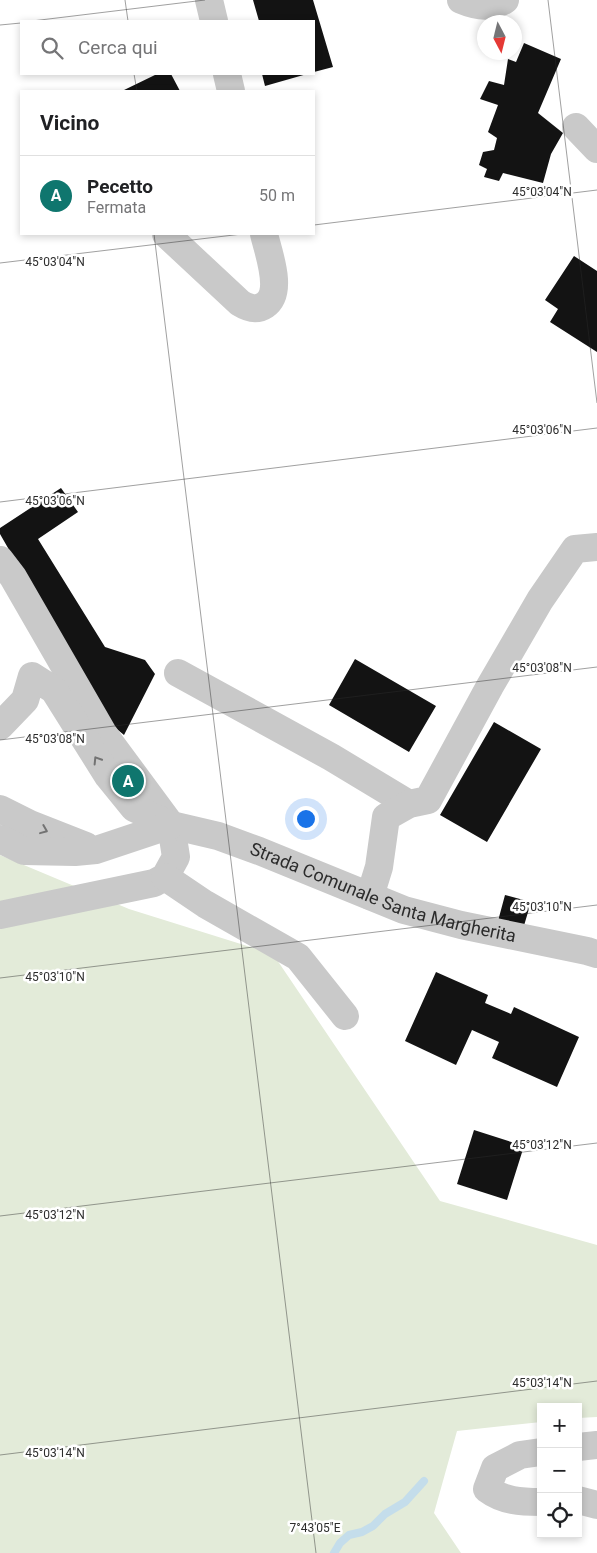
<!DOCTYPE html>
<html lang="it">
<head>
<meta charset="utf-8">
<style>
  body { margin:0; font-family:Roboto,sans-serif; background:#f6f6f6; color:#202124 }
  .controls { position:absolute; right:15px; bottom:15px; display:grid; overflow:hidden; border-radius:0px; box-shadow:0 2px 8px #0003 }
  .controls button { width:45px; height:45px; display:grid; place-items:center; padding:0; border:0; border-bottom:1px solid #e0e0e0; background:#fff; color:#202124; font:25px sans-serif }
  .compass { position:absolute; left:477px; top:15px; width:45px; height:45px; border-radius:50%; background:#fff; box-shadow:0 2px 8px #0003; rotate:173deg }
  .you { position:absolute; left:305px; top:818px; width:18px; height:18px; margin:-12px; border:4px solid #fff; border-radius:50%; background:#1a73e8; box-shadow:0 0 0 8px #1a73e833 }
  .badge { display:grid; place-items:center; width:32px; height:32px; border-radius:50%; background:#0f766e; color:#fff; font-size:16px; font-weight:700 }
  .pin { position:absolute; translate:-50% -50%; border:2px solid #fff; box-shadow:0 1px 5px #0006 }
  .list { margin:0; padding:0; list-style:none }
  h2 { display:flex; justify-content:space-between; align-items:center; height:65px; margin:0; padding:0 20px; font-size:21px }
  h2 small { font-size:16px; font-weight:400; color:#757577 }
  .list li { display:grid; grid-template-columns:32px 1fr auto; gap:15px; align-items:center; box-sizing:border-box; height:80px; padding:0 20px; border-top:1px solid #e0e0e0 }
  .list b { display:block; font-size:19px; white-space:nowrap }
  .list p { margin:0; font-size:16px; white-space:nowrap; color:#757577 }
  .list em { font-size:16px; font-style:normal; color:#757577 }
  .icon { flex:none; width:28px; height:28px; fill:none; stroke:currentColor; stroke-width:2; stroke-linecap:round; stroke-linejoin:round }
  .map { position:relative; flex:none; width:597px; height:1553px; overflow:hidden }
  .search { position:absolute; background:#fff; box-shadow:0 2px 8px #0003; left:20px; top:20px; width:295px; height:55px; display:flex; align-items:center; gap:12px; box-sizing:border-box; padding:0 18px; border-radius:0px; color:#757577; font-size:19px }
  .panel { position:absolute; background:#fff; box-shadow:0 2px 8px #0003; left:20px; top:90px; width:295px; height:145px; border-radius:0px }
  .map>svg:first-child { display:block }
  .green { fill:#e3ebd9 }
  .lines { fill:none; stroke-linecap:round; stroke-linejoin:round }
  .stream { stroke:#c4ddeb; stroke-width:8 }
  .building { fill:#131313 }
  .minor { stroke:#c9c9c9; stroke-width:28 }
  .oneway { stroke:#737373 }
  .ticks { fill:none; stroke:#2c2c2c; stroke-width:1; stroke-opacity:0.45 }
  .labels { text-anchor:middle; stroke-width:5; stroke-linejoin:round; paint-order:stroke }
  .street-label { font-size:18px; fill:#2c2c2c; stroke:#fff }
  .ticks-label { font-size:12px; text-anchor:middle; fill:#2c2c2c; stroke:#fff; stroke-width:5; stroke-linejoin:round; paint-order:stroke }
</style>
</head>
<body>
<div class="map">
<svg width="597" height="1553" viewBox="0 0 597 1553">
  <rect width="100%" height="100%" fill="#fff"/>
  <path class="green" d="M0,855l129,54 144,45 167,247 157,44v172l-19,1v-11h-37v15l-84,9 -23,82 27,40h-461z"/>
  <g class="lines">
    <path class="stream" d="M334,1553l6,-10 9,-8 13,-3 11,-6 12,-12 20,-12 19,-21"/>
  </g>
  <path class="building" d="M253,0h60l20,67 -19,5v-51h-55z
    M524,43l37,16 -23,54 25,20 -12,21 -8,29 -40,-10 -4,8 -15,-4 3,-8 -8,-4 4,-13 11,-2 3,-12 -9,-6 10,-27 -18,-6 9,-18 15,4 4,-26 8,3z
    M157,74h14l9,17h-58z
    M262,74h45l-42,12z
    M574,256l23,15v81l-47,-30 8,-13 -13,-9z
    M61,488l17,24 -40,27 67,108 40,13 10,14 -31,61 -17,-14 -107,-187v-6z
    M355,659l81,47 -27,46 -80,-47z
    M494,722l47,27 -54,93 -47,-27z
    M505,895l26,7 -8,27 -25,-8z
    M436,972l52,23 -3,8 26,11 3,-7 65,30 -22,50 -65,-29 7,-16 -27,-12 -16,35 -51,-24z
    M474,1130l50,16 -17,54 -50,-16z"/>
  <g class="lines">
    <g class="minor">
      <path d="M209,0l5,21"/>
      <path d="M461,0c14,6 30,9 44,0"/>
      <path d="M227,74l4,17"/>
      <path d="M576,127l21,22"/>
      <path d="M166,234l74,69c8,5 16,8 25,2 19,-13 3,-53 -1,-71"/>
      <path d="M0,560l13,17 90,156 68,92 5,32 -11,20 -11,6 -154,32"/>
      <path d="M178,673l153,84 78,47"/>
      <path id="s1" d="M0,726l25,-26 7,-24 22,14 54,86 26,32 37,17 47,11 41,15 145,59 57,15 126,26 10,3"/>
      <path d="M0,809l30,15 56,22"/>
      <path d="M0,839l24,12 51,1 21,-2 75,-25"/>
      <path d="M165,877l40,27 93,53 47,59"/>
      <path d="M370,896l9,-29 7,-50 23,-13 19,-4 62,-114 50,-86 35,-51 22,-2"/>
      <path d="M578,1447l19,-2"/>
      <path d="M541,1452l-21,3 -25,13 -8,21c16,12 34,13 54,13"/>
      <path d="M578,1500l19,5"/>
    </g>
  </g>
  <defs><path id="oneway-chevron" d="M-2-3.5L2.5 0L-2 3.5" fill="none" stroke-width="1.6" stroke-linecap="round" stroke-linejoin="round" transform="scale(1.25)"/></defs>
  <g class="oneway">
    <use href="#oneway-chevron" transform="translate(97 760) rotate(-122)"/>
    <use href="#oneway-chevron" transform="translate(44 830) rotate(22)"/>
  </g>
  <path class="ticks" d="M125,0l3,21M548,0l49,403M32,21l173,-21M0,25l21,-2M134,74l3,17M314,225l283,-35M154,234l162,1319M0,263l242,-29M0,502l597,-74M0,740l597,-73M0,978l597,-73M0,1216l597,-73M0,1455l597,-74"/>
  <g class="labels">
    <g class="street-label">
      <text dy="6" stroke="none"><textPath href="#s1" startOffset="494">Strada Comunale Santa Margherita</textPath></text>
    </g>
  </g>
  <g class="ticks-label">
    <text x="542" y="196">45°03'04"N</text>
    <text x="55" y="266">45°03'04"N</text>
    <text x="542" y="434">45°03'06"N</text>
    <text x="55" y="505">45°03'06"N</text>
    <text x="542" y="672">45°03'08"N</text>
    <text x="55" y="743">45°03'08"N</text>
    <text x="542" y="911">45°03'10"N</text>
    <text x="55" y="981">45°03'10"N</text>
    <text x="542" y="1149">45°03'12"N</text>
    <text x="55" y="1219">45°03'12"N</text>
    <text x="542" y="1387">45°03'14"N</text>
    <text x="55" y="1457">45°03'14"N</text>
    <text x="315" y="1532">7°43'05"E</text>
  </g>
</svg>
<div class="controls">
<button>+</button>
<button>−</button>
<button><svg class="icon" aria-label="locate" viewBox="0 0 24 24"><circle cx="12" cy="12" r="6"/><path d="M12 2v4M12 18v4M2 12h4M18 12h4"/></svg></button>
</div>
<svg class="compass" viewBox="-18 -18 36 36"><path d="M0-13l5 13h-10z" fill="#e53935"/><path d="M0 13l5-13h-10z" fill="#757577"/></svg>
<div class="you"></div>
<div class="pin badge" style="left:128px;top:781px">A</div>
<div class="search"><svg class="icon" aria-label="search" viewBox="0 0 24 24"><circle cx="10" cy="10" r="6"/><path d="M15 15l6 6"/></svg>Cerca qui</div>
<section class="panel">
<h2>Vicino<small></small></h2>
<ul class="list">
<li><span class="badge">A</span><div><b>Pecetto</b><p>Fermata</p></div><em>50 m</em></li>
</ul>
</section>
</div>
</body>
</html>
